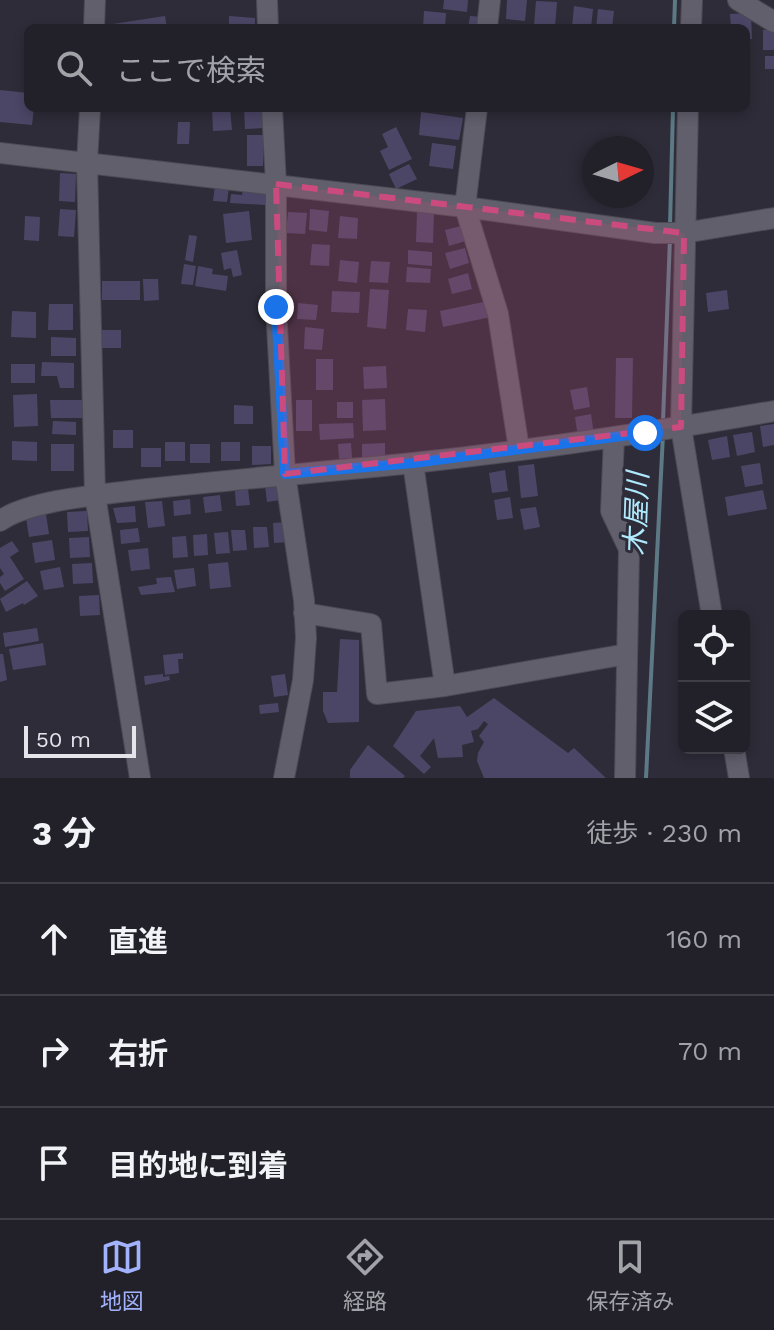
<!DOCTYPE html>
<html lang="ja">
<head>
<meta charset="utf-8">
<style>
  body { margin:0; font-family:"Work Sans","Noto Sans JP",sans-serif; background:#2e2e36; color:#f1f3f6 }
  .controls { position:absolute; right:24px; bottom:24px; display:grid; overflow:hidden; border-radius:12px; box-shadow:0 4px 12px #0003 }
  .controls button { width:72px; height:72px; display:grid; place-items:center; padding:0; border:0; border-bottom:2px solid #3f3e47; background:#22212a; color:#f1f3f6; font:40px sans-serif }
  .compass { position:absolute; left:582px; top:136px; width:72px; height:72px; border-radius:50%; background:#22212a; box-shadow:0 4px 12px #0003; rotate:85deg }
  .scale { position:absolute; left:24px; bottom:20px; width:112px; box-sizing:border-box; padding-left:8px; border:4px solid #e5e4eb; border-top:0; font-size:22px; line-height:28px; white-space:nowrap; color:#e5e4eb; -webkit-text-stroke:6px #2e2c38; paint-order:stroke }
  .stop { position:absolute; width:24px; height:24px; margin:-18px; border:6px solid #1a73e8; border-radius:50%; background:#fff }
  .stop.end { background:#1a73e8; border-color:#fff; box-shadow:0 2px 8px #0008 }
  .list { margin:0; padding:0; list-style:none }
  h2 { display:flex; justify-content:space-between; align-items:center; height:104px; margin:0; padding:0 32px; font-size:34px }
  h2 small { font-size:26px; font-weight:400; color:#a2a3a8 }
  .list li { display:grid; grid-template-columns:52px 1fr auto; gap:24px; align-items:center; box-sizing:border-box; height:112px; padding:0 32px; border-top:2px solid #3f3e47 }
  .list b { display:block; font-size:30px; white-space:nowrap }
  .list em { font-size:26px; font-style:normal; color:#a2a3a8 }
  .icon { flex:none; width:44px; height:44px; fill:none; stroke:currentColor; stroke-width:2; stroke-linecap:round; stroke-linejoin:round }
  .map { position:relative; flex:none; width:774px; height:778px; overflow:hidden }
  .search { position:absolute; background:#22212a; box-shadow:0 4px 12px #0003; left:24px; right:24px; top:24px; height:88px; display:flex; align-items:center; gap:20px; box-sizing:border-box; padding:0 28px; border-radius:12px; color:#a2a3a8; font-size:30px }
  .sheet { height:440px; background:#22212a }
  nav { display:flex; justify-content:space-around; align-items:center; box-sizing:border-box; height:112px; border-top:2px solid #3f3e47; background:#22212a; font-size:22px; color:#a2a3a8 }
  nav a { display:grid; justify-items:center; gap:4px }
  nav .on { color:#a3b2fd }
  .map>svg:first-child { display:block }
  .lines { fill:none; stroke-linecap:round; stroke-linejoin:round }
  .stream { stroke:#5c7a85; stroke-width:4 }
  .building { fill:#4c4666 }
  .minor-casing { stroke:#4c4a54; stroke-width:22 }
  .minor { stroke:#615f6c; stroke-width:20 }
  .route { stroke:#1a73e8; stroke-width:10 }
  .marked { fill:#cb4b7f; fill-opacity:0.2; stroke:#cb4b7f; stroke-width:6; stroke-dasharray:16 10; stroke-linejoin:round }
  .labels { text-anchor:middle; stroke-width:6; stroke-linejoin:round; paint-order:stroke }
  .water-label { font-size:28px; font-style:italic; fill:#afeafe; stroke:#2e2c38 }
</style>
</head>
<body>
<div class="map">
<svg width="774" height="778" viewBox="0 0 774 778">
  <rect width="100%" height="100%" fill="#2e2c38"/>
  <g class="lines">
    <path class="stream" d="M674,28l1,-28
      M670,226l3,-118
      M663,421l7,-183
      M646,778l17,-344"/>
  </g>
  <path class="building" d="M444,0h24l-1,12 -24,-3z
    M507,0h20l-2,21 -19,-2z
    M536,1l21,1 -2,25 -21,-2z
    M574,6l19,3 -2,19 -19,-1z
    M598,9l16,2 -2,17h-16z
    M424,11l22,2 -1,15h-22z
    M751,13l1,26h-6v-11h-15l-1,-14z
    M165,16l2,12h-60l-1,-3z
    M229,16l26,2v10h-26z
    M470,16l13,1 -2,11h-13z
    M763,30h11v20h-11z
    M765,56h9v13h-9z
    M0,90l28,3v15h6l-2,17 -32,-3z
    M230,108l2,22 -19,1 -1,-22z
    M244,108h18l1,20 -18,1z
    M421,112l42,6 -4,22 -40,-5z
    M178,122h12l-1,22h-12z
    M396,127l16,32 -23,11 -9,-19 8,-4 -6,-13z
    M247,135h17l-1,31h-16z
    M432,143l24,3 -3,23 -24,-3z
    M409,164l8,15 -21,10 -7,-15z
    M60,173l16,1 -1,28 -16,-1z
    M215,185l14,2 -2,15 -14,-1z
    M243,189l23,2 -1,14 -35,-2 1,-9 11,1z
    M60,209l16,1 -2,27 -16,-1z
    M310,209l19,2 -2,21 -18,-2z
    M249,211l3,29 -26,3 -3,-29z
    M288,212l19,1 -2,21 -19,-1z
    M417,212h17l-1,31 -17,-1z
    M25,216l15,1 -1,24 -15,-1z
    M340,216l18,2 -1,21 -19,-1z
    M465,225l4,15 -20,6 -4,-16z
    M189,235l8,1 -4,26 -8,-2z
    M312,244l18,1 -1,21 -19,-1z
    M465,248l4,15 -19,6 -5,-16z
    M237,250l5,25 -9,2 -2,-9 -7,2 -3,-17z
    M408,250l24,2v14l-24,-2z
    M340,260l19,2 -2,21 -19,-2z
    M371,261l19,1 -2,21 -19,-1z
    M184,264l12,2 -3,19 -12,-1z
    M198,266l15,3 -1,5 16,2 -2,15 -31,-5z
    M407,267l24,2 -1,14 -24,-1z
    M468,273l4,16 -20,5 -4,-15z
    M143,279h15l1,21 -15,1z
    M102,281h38v19h-38z
    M370,289l19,1 -3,39 -19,-2z
    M727,290l2,19 -21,3 -2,-19z
    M332,291l28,1 -1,21 -28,-1z
    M488,301l3,16 -48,10 -3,-16z
    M298,303l20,2 -2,15 -19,-1z
    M49,304h24v26h-25z
    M408,309l19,1 -2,22 -19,-2z
    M12,311l24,1v26l-25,-1z
    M305,327l19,2 -2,21 -18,-1z
    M102,330h19v18h-19z
    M51,337l25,1v18h-25z
    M616,358h17l-1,60h-17z
    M316,359h17v31h-17z
    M42,362l32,1v25h-14l-3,-12h-16z
    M11,364h24v19h-24z
    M386,366l1,22 -23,1 -1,-22z
    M587,387l3,20 -16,3 -4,-20z
    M37,394l1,32 -24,1 -1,-32z
    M385,399l1,31 -23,1 -1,-31z
    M50,400h33v18h-32z
    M296,400h16v31h-16z
    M337,402h16v16h-16z
    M234,405l19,1v18h-19z
    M591,414l3,21 -16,3 -3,-21z
    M53,421l23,1v13l-24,-1z
    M353,423l1,15 -34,2 -1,-16z
    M774,424v21l-11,2 -3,-21z
    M113,430h20v18h-20z
    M752,432l3,20 -18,4 -4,-21z
    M727,436l3,21 -18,3 -4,-20z
    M12,441l25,1v19l-25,-1z
    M165,442h20v19h-20z
    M221,442h19v19h-19z
    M351,443l1,15 -13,1 -1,-15z
    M385,443v17l-23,1v-17z
    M51,444h23v27h-23z
    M190,444h20v19h-20z
    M252,446h19v18l-19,1z
    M141,448h20v19h-20z
    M760,463l3,21 -18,3 -4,-21z
    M534,464l4,32 -17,2 -3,-32z
    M505,470l3,21 -16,2 -3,-20z
    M279,485l1,15 -13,2 -2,-16z
    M248,489l2,16 -14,1 -1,-15z
    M763,490l4,19 -39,7 -3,-19z
    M220,495l2,16 -17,2 -2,-16z
    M510,497l3,21 -16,2 -3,-20z
    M190,499l1,15 -17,2 -1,-15z
    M162,501l3,25 -17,2 -3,-26z
    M135,506l1,16 -19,1 -4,-15z
    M536,507l4,20 -16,3 -4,-21z
    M87,511l1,20 -20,1 -1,-20z
    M46,514l3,20 -20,3 -3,-19z
    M287,522l2,20 -15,1 -1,-20z
    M253,527h14l2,20 -15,1z
    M138,528l2,14 -19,2 -1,-14z
    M231,530h14l2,20 -14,1z
    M228,532l2,21 -14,1 -2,-21z
    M207,534l1,21 -14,1 -1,-21z
    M186,536l2,21 -15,1 -1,-21z
    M89,537l1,20 -20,1 -1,-20z
    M52,540l3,20 -20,3 -3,-20z
    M12,541l7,10 -9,6 14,22 -19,12 -5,-8v-6l4,-3 -4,-6v-20z
    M148,548l2,21 -19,2 -3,-21z
    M228,562l3,25 -21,2 -2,-25z
    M92,563l1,20 -20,1 -1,-20z
    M60,567l4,20 -20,3 -4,-19z
    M194,568l2,18 -19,3 -3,-19z
    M171,577l4,15 -34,3 -3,-8 19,-3 -1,-6z
    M27,581l11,15 -14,9 -1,-2 -17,9 -6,-13z
    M99,595l1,20 -20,1 -1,-20z
    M37,628l2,13 -34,6 -2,-14z
    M340,639l19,1v82l-31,1 -5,-12v-19h14z
    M43,643l3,22 -33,5 -4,-21z
    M183,653v6h-5l1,14 -14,2 -2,-20z
    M0,654h3l4,26 -7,2z
    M163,674v3l6,-1 1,4 -25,5 -1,-9z
    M285,674l3,21 -14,2 -3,-21z
    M494,698l74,55 6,-5 32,30h-122l-7,-17 1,-8 6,-11 -5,-6 9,-12 -4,-3 -6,8 -7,2 3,11 -12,3 1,12 -25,1 -4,-20 -14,18 11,11 -7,7 -31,-28 23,-35 44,-5 7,11z
    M278,703l1,9 -19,2 -1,-9z
    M368,745l37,31 -2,2h-53v-8z"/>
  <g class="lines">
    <g class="minor-casing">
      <path id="minor" d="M267,0l1,28
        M738,0l36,22
        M94,28l1,-28
        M487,28l3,-28
        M691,28l1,-28
        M90,108l-3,55 8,332 45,283
        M272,108l4,76v123l9,167 19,126 2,38 -3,42 -19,98
        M477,108l-12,99 33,107 21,135
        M688,108l-7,319 31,189
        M0,153l465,54 190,26h29l90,-15
        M614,437l-3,74 18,38 -4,229
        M413,463l32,223
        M0,521c30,-22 109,-27 147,-32 89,-10 178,-17 266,-26 121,-13 241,-31 361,-52
        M304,613l67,11 6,70 68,-8 182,-32
        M734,748l5,30"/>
    </g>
    <use href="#minor" class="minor"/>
  </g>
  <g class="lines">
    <path class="route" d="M276,307l9,167 128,-11 232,-30"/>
  </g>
  <path class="marked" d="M276,184l408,49 -3,194 -396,47z"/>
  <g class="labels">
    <g class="water-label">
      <text transform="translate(636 514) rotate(-88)" y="10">木屋川</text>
    </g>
  </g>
</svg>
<div class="controls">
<button><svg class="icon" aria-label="locate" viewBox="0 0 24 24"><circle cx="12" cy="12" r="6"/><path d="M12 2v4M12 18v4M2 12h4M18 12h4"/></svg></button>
<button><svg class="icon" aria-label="layers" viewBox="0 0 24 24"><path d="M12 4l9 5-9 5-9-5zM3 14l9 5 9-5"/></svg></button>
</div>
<svg class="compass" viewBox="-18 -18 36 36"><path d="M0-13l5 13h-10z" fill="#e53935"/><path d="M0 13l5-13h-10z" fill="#a2a3a8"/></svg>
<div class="scale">50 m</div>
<div class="stop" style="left:645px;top:433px"></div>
<div class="stop end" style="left:276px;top:307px"></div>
<div class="search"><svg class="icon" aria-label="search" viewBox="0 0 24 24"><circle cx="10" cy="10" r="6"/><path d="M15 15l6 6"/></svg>ここで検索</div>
</div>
<section class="sheet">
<h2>3 分<small>徒歩 · 230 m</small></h2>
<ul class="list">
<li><svg class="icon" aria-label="ahead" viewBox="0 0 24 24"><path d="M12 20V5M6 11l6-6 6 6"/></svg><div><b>直進</b></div><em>160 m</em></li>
<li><svg class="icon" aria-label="right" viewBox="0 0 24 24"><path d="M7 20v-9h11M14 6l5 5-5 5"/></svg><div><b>右折</b></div><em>70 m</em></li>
<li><svg class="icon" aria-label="arrive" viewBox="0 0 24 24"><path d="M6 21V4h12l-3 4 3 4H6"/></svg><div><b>目的地に到着</b></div></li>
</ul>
</section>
<nav>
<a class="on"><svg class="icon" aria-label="map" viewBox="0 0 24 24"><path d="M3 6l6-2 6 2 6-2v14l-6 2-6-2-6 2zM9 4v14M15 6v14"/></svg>地図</a>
<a><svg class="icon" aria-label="directions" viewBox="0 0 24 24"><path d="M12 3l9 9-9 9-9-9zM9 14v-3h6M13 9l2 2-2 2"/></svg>経路</a>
<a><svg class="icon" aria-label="saved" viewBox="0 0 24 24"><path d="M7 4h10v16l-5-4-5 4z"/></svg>保存済み</a>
</nav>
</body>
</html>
